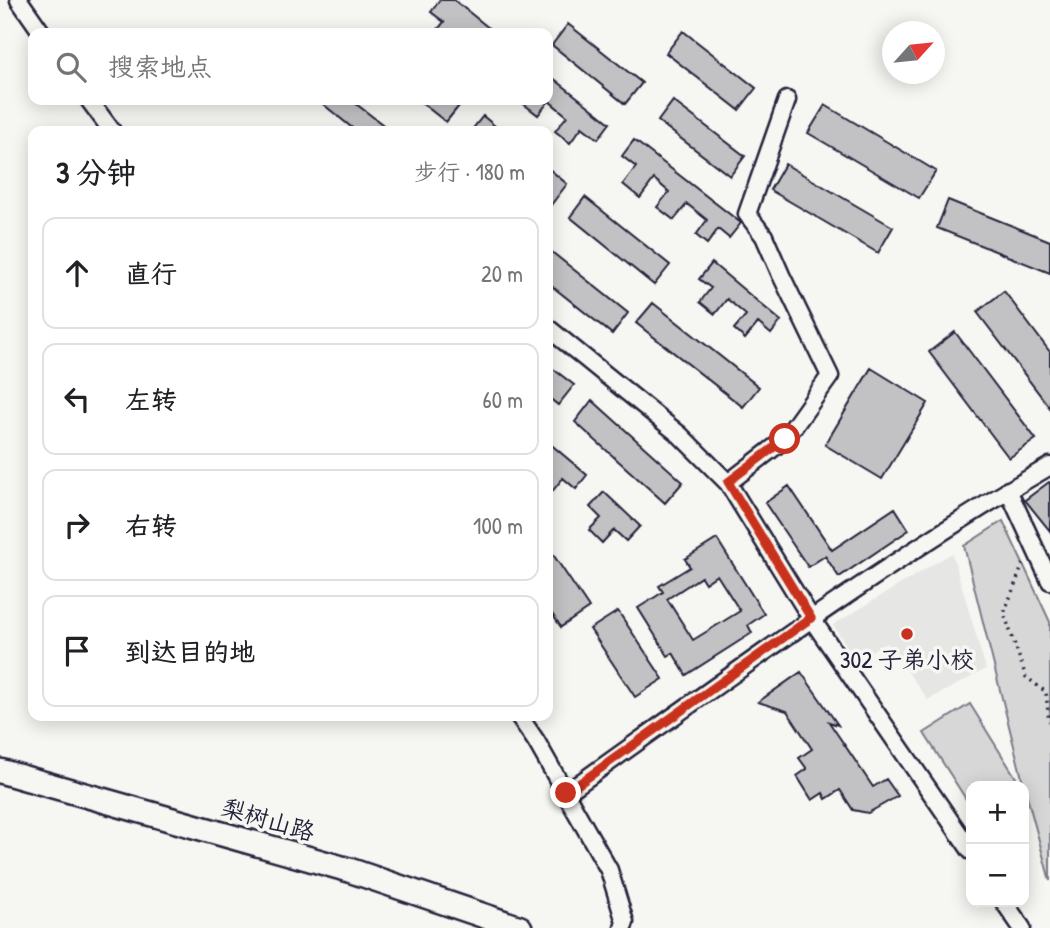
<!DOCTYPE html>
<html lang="zh">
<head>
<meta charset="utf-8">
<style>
  body { margin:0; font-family:"Patrick Hand","LXGW WenKai TC",sans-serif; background:#f6f6f6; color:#202124 }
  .controls { position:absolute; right:21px; bottom:21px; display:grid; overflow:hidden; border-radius:14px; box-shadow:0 4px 18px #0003 }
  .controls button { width:63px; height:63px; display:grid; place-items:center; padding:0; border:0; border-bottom:2px solid #e0e0e0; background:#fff; color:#202124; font:35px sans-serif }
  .compass { position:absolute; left:882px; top:21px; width:63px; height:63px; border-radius:50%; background:#fff; box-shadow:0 4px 18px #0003; rotate:63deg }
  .stop { position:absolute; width:21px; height:21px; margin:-16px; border:5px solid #c8321e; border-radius:50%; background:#fff }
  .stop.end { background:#c8321e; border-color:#fff; box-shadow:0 2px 7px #0008 }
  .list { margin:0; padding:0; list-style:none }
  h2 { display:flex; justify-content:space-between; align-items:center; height:91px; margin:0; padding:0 28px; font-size:30px }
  h2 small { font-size:23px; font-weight:400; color:#757577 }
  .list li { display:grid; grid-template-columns:46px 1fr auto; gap:21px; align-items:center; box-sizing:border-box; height:112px; margin:0 14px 14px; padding:0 14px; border:2px solid #e0e0e0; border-radius:14px }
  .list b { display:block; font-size:26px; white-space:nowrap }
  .list em { font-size:23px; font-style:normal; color:#757577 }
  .icon { flex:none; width:38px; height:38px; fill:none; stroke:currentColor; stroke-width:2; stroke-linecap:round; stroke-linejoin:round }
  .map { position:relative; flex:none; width:1050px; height:928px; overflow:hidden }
  .search { position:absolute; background:#fff; box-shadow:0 4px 18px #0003; left:28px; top:28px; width:525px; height:77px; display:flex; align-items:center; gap:18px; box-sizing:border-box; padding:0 24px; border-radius:14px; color:#757577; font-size:26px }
  .panel { position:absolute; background:#fff; box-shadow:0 4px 18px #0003; left:28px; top:126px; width:525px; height:595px; border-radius:14px }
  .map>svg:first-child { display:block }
  .built { fill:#e6e6e4 }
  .green { fill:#d7d7d7; stroke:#7c7c89; stroke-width:2 }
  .building { fill:#c2c2c4; stroke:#22223b; stroke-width:2; fill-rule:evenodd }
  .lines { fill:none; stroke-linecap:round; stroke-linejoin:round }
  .minor-casing { stroke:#22223b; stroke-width:21 }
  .secondary-casing { stroke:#22223b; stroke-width:28 }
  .path { stroke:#22223b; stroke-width:3.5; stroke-dasharray:2 5; stroke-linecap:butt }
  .minor { stroke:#f6f6f2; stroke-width:16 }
  .secondary { stroke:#f6f6f2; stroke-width:23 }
  .route { stroke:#c8321e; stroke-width:9 }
  .poi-dot { fill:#c8321e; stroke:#f6f6f2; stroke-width:2.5 }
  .labels { text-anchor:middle; stroke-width:7; stroke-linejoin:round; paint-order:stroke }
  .poi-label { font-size:24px; fill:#22223b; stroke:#f6f6f2 }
  .street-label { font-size:24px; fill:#22223b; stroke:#f6f6f2 }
</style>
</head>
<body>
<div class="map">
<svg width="1050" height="928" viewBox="0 0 1050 928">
  <rect width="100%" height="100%" fill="#f6f6f2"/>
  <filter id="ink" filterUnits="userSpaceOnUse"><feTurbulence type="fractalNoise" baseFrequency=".0143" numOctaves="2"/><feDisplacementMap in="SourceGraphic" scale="14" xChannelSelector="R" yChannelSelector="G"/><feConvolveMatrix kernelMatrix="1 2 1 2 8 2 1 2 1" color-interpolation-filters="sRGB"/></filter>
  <g filter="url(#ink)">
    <path class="built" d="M952,553l34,116 -58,31 -41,-57 -32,16 -22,-34z"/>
    <path class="green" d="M1003,521l47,101v259l-28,-103 -58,-232z
      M970,704l46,74 -12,8h-33v21l-47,-74z"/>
    <path class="building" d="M440,0h14l41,33h-60l9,-11 -13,-10z
      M568,24l74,59 -17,21 -73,-59z
      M683,31l73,57 -17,22 -73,-57z
      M548,74l62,49 -12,16 -16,-12 -12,16 -15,-12 12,-15 -18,-15 -11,14 -17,-13 2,-2h25z
      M318,100h33l40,31h-35z
      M418,100h43l2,1 -17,21z
      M673,101l72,55 -15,20 -72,-55z
      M825,105l111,66 -17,27 -111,-65z
      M483,116l18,15h-30z
      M634,140l107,83 -12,15 -11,-9 -11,15 -11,-9 11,-15 -20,-16 -13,16 -17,-13 12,-15 -15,-13 -14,19 -17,-14 13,-17 -14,-11z
      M785,164l108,63 -15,26 -108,-63z
      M548,168l19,16 -16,21 -3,-2z
      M585,197l85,68 -16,20 -84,-68z
      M948,200l102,41v32l-113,-45z
      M548,249l80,64 -16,21 -64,-51z
      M712,263l69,58 -10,13 -13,-11 -13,16 -11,-10 12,-14 -19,-16 -12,15 -15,-12 11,-14 -12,-9z
      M1004,291l46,61v56l-73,-96z
      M653,303l106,84 -16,20 -107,-84z
      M955,332l81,107 -27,19 -80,-106z
      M548,365l26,20 -16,20 -10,-8z
      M871,368l57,35 -46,76 -57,-34z
      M592,400l91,82 -18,21 -90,-81z
      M548,442l39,33 -11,14 -13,-11 -12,15 -3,-2z
      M1049,482l1,1v48l-25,-31z
      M789,486l43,64 63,-42 14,22 -70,47 -14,-21 -17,11 -43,-64z
      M604,492l36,34 -14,15 -12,-11 -12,13 -13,-13 12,-12 -11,-11z
      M717,539l47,75 -16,11 4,8 -66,42 -13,-22 -5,3 -30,-48 25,-16 -4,-6 31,-19 -5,-8zM717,575l23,36 -47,29 -26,-41 34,-22 4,6z
      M548,547l41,61 -28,19 -13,-19z
      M618,611l45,68 -28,18 -45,-68z
      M801,672l37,53 -9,-3 44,65 13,-8 12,17 -30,17 -15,-3 -13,-20 -14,9 -3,-6 -11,7 -15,-24 10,-7 -8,-11 13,-9 -25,-38 -29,-9z"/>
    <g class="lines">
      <g class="minor-casing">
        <path id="minor" d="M19,0l23,33
          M89,100l23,31
          M548,328l132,107 48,48 83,135 160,233
          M728,483l57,-44 45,-63 -49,-101 -17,-39 -17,-22 40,-114
          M1008,490l42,91
          M519,716l17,25 73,129 16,52 -2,6
          M566,793c159,-113 316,-229 484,-327
          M1004,902l18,26"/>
      </g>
      <g class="secondary-casing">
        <path id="secondary" d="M0,771l349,99 171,58"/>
      </g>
      <path class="path" d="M1023,564l-19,49 22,64 20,15 3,30"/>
      <use href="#minor" class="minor"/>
      <use href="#secondary" class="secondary"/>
    </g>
  </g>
  <g class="lines" filter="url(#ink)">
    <path class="route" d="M566,793l245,-175 -83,-136 57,-43"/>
  </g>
  <circle class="poi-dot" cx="907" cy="634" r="7"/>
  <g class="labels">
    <g class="poi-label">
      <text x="907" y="668">302 子弟小校</text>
    </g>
    <g class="street-label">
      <text transform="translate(268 820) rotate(16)" y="8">梨树山路</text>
    </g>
  </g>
</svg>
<div class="controls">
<button>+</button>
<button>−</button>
</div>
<svg class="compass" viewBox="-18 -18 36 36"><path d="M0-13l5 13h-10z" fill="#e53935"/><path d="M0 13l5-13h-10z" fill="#757577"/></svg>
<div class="stop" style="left:785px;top:439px"></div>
<div class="stop end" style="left:566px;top:793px"></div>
<div class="search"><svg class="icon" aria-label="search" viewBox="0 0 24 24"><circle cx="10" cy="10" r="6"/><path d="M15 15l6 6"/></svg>搜索地点</div>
<section class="panel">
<h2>3 分钟<small>步行 · 180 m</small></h2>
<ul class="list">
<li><svg class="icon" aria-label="ahead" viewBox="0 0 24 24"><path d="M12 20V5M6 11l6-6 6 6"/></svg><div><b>直行</b></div><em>20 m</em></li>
<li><svg class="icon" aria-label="left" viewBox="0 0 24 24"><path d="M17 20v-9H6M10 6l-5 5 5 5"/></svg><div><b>左转</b></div><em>60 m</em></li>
<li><svg class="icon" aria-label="right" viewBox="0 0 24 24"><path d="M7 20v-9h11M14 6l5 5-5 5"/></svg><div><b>右转</b></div><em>100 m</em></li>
<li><svg class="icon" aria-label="arrive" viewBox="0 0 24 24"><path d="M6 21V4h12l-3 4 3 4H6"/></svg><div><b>到达目的地</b></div></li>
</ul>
</section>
</div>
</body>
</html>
